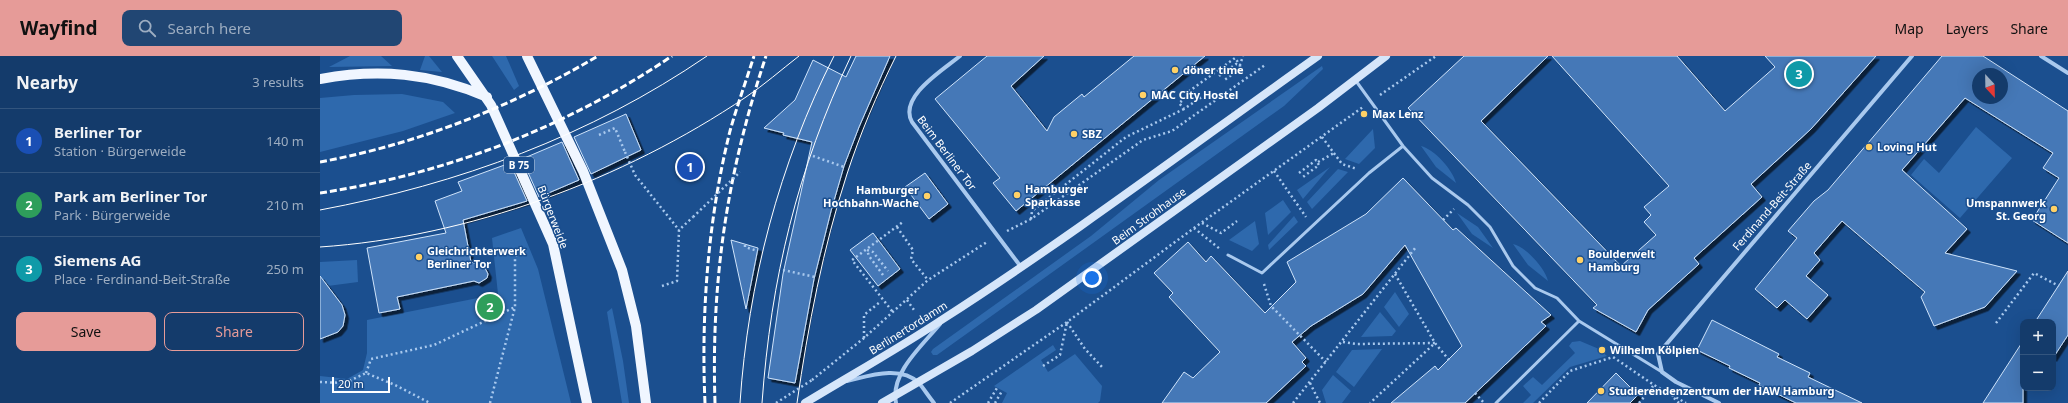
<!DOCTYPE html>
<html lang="en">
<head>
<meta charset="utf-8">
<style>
  body { margin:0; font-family:"Noto Sans",sans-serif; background:#214673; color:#f1f3f6 }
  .controls { position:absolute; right:12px; bottom:12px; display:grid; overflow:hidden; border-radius:8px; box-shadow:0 4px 16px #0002 }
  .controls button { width:36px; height:36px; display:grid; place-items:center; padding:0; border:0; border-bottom:1px solid #33557e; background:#143b6b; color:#f1f3f6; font:20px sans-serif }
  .compass { position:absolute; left:1652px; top:12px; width:36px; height:36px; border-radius:50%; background:#143b6b; box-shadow:0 4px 16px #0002; rotate:158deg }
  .scale { position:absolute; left:12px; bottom:10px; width:58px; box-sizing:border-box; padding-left:4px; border:2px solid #fff; border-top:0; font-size:11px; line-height:14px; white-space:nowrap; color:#fff; -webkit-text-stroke:3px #1b4f8f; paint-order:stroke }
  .you { position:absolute; left:772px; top:222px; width:14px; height:14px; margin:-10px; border:3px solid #fff; border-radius:50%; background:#1a73e8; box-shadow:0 0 0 6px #1a73e833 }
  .badge { display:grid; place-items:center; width:26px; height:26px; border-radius:50%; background:#e69b98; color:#fff; font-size:13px; font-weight:700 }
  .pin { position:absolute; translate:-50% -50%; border:2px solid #fff; box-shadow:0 1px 4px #0006 }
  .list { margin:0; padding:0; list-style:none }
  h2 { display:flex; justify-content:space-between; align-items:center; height:52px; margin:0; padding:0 16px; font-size:17px }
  h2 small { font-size:13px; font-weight:400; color:#9dadc1 }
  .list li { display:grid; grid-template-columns:26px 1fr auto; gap:12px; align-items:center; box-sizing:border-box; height:64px; padding:0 16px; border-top:1px solid #33557e }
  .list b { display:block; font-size:15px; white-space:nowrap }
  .list p { margin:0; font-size:13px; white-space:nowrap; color:#9dadc1 }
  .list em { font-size:13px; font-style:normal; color:#9dadc1 }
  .actions { display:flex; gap:8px; padding:12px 16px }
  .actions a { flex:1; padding:9px 0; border:1px solid #e69b98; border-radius:8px; text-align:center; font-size:14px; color:#e69b98 }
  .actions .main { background:#e69b98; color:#111 }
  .icon { flex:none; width:22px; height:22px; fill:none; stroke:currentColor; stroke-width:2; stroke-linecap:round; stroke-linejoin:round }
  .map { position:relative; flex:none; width:1748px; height:347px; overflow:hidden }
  header { display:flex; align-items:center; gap:24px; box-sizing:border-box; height:56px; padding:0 20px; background:#e69b98; color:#111 }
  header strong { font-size:19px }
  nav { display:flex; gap:22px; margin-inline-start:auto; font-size:14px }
  .search { width:280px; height:36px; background:#214673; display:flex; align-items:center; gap:10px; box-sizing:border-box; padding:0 14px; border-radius:8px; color:#9dadc1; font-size:15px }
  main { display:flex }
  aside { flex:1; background:#143b6b }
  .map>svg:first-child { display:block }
  .green { fill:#2e69ad }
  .building { fill:#4478b7; stroke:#cfe3fa; fill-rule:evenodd; filter:url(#shadow) }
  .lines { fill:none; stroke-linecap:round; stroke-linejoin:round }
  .path { stroke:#a9c9ee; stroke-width:2.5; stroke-dasharray:2 3; stroke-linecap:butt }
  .lane { stroke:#a9c9ee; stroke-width:3 }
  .street { stroke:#a9c9ee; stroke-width:4 }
  .secondary { stroke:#d6e6fa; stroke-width:8 }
  .primary { stroke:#f0f6ff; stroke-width:10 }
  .tram { stroke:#fff; stroke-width:1 }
  .rail { stroke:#fff; stroke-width:3; stroke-dasharray:7 3; stroke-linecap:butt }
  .path-bridge { stroke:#a9c9ee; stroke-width:2.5; stroke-dasharray:2 3; stroke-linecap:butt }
  .poi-dot { fill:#ffd166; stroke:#1b4f8f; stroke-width:1.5 }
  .labels { text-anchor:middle; stroke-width:3; stroke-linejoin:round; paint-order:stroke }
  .shield { fill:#1b4f8f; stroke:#bbcadd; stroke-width:1 }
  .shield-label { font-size:10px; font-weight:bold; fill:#fff }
  .poi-label { font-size:11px; font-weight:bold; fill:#fff; stroke:#1b4f8f; text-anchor:start }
  .street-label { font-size:11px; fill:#fff; stroke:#1b4f8f }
</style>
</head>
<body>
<header>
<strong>Wayfind</strong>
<div class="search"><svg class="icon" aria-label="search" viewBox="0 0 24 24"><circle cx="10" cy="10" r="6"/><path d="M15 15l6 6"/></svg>Search here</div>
<nav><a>Map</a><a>Layers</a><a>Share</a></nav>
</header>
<main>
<aside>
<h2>Nearby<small>3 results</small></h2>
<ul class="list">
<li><span class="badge" style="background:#1a4fb4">1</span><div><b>Berliner Tor</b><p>Station · Bürgerweide</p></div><em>140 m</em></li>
<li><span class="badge" style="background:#2e9e5b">2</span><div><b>Park am Berliner Tor</b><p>Park · Bürgerweide</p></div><em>210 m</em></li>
<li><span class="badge" style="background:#0f9aa8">3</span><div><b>Siemens AG</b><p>Place · Ferdinand-Beit-Straße</p></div><em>250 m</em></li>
</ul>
<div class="actions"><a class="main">Save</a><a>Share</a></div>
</aside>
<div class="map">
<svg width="1748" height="347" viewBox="0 0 1748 347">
  <defs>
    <filter id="shadow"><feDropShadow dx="3.5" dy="3.5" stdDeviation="0" flood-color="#0009"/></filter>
  </defs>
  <rect width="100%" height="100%" fill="#1b4f8f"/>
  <path class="green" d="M30,0h31l11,10 -63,1z
    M105,0h4l13,16 -22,-2z
    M172,0h14l13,30 -5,4z
    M1002,10l1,3 -39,37 -347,249h-4l-2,-3 2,-3 158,-113 68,-56z
    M82,38l41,8 12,11 -52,18 -83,21v-54l34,-3z
    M1656,71l36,31 -52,60 -49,-43 13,-16 15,14z
    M1053,73l2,19 -16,16 -14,-5z
    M1101,90c13,3 32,24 35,37l-20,-16z
    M1010,111l-27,32 -6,-9z
    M1018,113l10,3 -36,37 -5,-7z
    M963,144l8,12 -23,23 -3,-22z
    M1137,157l21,14 15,21 -21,-14z
    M974,160l4,6 -29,28 -1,-5z
    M935,165l4,23 -7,7 -23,-11z
    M201,172l17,41 33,134h-251v-27l27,3 16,-9 4,-17v-33l131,-26 -6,-56z
    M1193,188c13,3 32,24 35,37l-20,-16z
    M37,204l1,22 -38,5v-25z
    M1075,236l14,22 -10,13 -15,-20z
    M292,252l11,53 6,42h-7l-15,-91z
    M1060,256l16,19 -4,5 -31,1z
    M1260,285l19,8 8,7 -37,11 -37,36h-10l8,-8 -8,-9 10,-9 9,8 33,-32 -6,-7 3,-4z
    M733,289l3,5 -15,10 7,12 27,-18 27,32 -2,15 -2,2h-96l5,-10 -13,-7z
    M1062,293l-28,38 -18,-15 16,-22z
    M1013,319l18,16 -9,12h-16l-4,-13z"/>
  <path class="building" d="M536,0h34l-31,71 -15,39 -13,45 -17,68 -19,104 -27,-5 15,-104 29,-132 -29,-7 1,-2 -20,-5 31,-28 18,-40 33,17z
    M667,0h57l-33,30 36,45 7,-14 28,-23 2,3 50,-41h71l-189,155 -23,-28 7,-5 -65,-79z
    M1144,0h84l-67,65 140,145 35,-31 -12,-13 7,-7 -7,-8 25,-21 -117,-130h125l48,55 50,-44 -10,-11h111l-65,73 -60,55 11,13 -68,61 5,6 -51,46 -12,22 -43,-24 4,-3 -189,-197z
    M1622,0h41l85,55v132l-36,-23 27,-42 -16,-10 10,-15 -88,-55 -63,72 65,59 -22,24 72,18 -32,36 -51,19 -13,-29 4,-5 -83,-71 -28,32 6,7 -14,16 22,19 -21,24 -22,-19 -8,8 -22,-19 42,-51 -9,-7 26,-30 14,-11zM1658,18h24v24h-24z
    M306,58l15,36 -50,24 -17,-37z
    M242,86l17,38 -40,17 -17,-38z
    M190,107l17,38 -64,19 8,42 13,4 4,8 -1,4 -8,5 -5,-2 -77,16 3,12 -21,4 -12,-65 79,-15 -11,-32 27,-10 -4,-9z
    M605,117l23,31 -19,15 -24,-32z
    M1083,122l50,52 3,-2 95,87 -10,7 5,4 -81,77h-74l44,-37 3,4 24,-24 -57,-101 -42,49 -52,32 -19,16 14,16 -4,4 4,4 -40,37h-104l22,-31 9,6 27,-26 -51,-55 4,-4 -19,-20 34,-31 18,20 5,-6 54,57 31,-31 -9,-20 79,-48z
    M553,177l27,36 -22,17 -28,-36z
    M411,184l27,8 -12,61z
    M1748,215v64l-15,23v-36h-18z
    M0,220l22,29 3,10 -2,11 -5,6 -18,7z
    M1392,264l67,34 -2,3 33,16 -2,4 54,26h-66l-37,-18 1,-2 -31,-15 1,-2 -33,-16z
    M1703,285v62h-40z
    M1296,317l22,22 -8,8h-43z"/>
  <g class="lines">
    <path class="path" d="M899,20l17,-12 4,1v4l-17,12
      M874,36l-15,11 5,6 19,-13
      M871,39l-3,-3 47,-34 5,7 3,-9
      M1060,39l56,-39
      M279,79l16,-7 10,24
      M1002,81l20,27 15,5
      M493,100l31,11
      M998,106l16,-9
      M954,115l32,46
      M979,117l17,-13 3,5 -16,12
      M711,163l1,-8 94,-74 58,-28
      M1123,164l11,-11
      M882,167l19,10 16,-12
      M577,171l16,23 -2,9 17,21
      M874,172l26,21
      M687,175l24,-12 112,-79 29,-9 93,-66
      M425,189v2l13,4
      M463,214l32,7
      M1075,218l40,69 14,17
      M563,219l-14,-19 -2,-6 6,2 15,19
      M944,228l7,22 55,56
      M342,230l15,-5 2,-51 14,-13
      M587,244l7,10
      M572,255l-40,-51 52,-39
      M747,266l18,27 18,19
      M1676,267l38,-50 25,13
      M544,282v-23l16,-13
      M1023,286l14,2 78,-1 -65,60
      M723,310l17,-11 7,-33
      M46,317l5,-14 63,-14 81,-38
      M492,324l52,-42 64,-58 59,-38
      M0,326l25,1 21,-10 29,12 35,18
      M990,327l10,20
      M1155,337l9,10
      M1354,342l5,5
      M170,347l25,-96v-49l6,-12
      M630,347l117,-81 127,-94 169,-121
      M668,347l9,-15
      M675,347l7,-12
      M973,347l123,-156
      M1219,347l31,-32 43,-14 41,28 32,18
      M1319,347l15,-18"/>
    <path class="lane" d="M1036,25l47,65 29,32 36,27 22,22 23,39 22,22 22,10 22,23
      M908,199l34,18 107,-100 34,-27
      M1176,347l83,-82 83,51"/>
    <path class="street" d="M640,0c-17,14 -62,41 -48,66l109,145
      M1721,0l27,17
      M527,325c22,-5 53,-16 72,2 5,6 10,14 15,20
      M576,347c-6,-30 26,-57 44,-79
      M1399,347l-43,-21 -14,-10 -4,-18 254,-298"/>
    <path class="secondary" d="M485,347c46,-28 93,-54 138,-84 129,-83 251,-175 375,-263
      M562,347l90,-52 64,-41 282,-202 68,-52"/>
    <path class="primary" d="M137,0l34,49 62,139 34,159
      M207,0l56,115 39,99 14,56 10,77
      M0,23c59,-11 111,-6 167,18"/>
    <path class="tram" d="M0,154c139,-26 270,-74 387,-154
      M0,191c149,-10 303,-67 426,-150 18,-12 35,-27 53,-41
      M420,347c8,-120 39,-239 94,-347
      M442,347c9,-125 35,-233 89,-347
      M477,347c11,-77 26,-155 50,-229 13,-40 30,-80 49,-118"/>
    <path class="rail" d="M0,106c98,-18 193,-56 278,-106
      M0,137c126,-19 247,-66 352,-137
      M385,347c-4,-90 3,-184 25,-272 7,-25 16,-50 24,-75
      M395,347c-4,-124 12,-229 51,-347"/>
    <path class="path-bridge" d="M305,96l10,23 44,55
      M373,161l47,-45
      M456,347l36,-23"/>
  </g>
  <g class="poi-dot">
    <circle cx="855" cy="14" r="4"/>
    <circle cx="823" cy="39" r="4"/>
    <circle cx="1044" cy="58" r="4"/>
    <circle cx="754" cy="78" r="4"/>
    <circle cx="1549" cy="91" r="4"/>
    <circle cx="697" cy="139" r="4"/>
    <circle cx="607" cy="140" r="4"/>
    <circle cx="1734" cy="153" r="4"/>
    <circle cx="99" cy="201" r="4"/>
    <circle cx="1260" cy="204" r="4"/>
    <circle cx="1282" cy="294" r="4"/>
    <circle cx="1281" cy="335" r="4"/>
  </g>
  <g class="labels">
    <rect class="shield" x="184" y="101" width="30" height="16" rx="3"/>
    <g class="shield-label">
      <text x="199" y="113">B 75</text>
    </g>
    <g class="poi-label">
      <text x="863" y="18">döner time</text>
      <text x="831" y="43">MAC City Hostel</text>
      <text x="1052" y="62">Max Lenz</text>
      <text x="762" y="82">SBZ</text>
      <text x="1557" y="95">Loving Hut</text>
      <text x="705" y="137">Hamburger<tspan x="705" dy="13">Sparkasse</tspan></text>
      <text x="599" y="138" text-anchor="end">Hamburger<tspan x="599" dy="13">Hochbahn-Wache</tspan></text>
      <text x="1726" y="151" text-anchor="end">Umspannwerk<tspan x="1726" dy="13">St. Georg</tspan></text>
      <text x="107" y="199">Gleichrichterwerk<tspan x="107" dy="13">Berliner Tor</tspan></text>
      <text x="1268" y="202">Boulderwelt<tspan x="1268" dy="13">Hamburg</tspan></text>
      <text x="1290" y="298">Wilhelm Kölpien</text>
      <text x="1289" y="339">Studierendenzentrum der HAW Hamburg</text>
    </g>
    <g class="street-label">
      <text transform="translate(627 97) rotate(53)" y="4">Beim Berliner Tor</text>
      <text transform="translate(1452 150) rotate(-49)" y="4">Ferdinand-Beit-Straße</text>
      <text transform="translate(829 160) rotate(-36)" y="4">Beim Strohhause</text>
      <text transform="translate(233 161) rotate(69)" y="4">Bürgerweide</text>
      <text transform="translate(588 272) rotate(-32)" y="4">Berlinertordamm</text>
    </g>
  </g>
</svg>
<div class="controls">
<button>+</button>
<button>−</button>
</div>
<svg class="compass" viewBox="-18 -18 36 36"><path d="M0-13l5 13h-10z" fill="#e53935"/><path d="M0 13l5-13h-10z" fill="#9dadc1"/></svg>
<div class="scale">20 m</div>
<div class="you"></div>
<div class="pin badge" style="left:370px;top:111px;background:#1a4fb4">1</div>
<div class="pin badge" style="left:170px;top:251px;background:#2e9e5b">2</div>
<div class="pin badge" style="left:1479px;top:18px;background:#0f9aa8">3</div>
</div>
</main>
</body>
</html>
